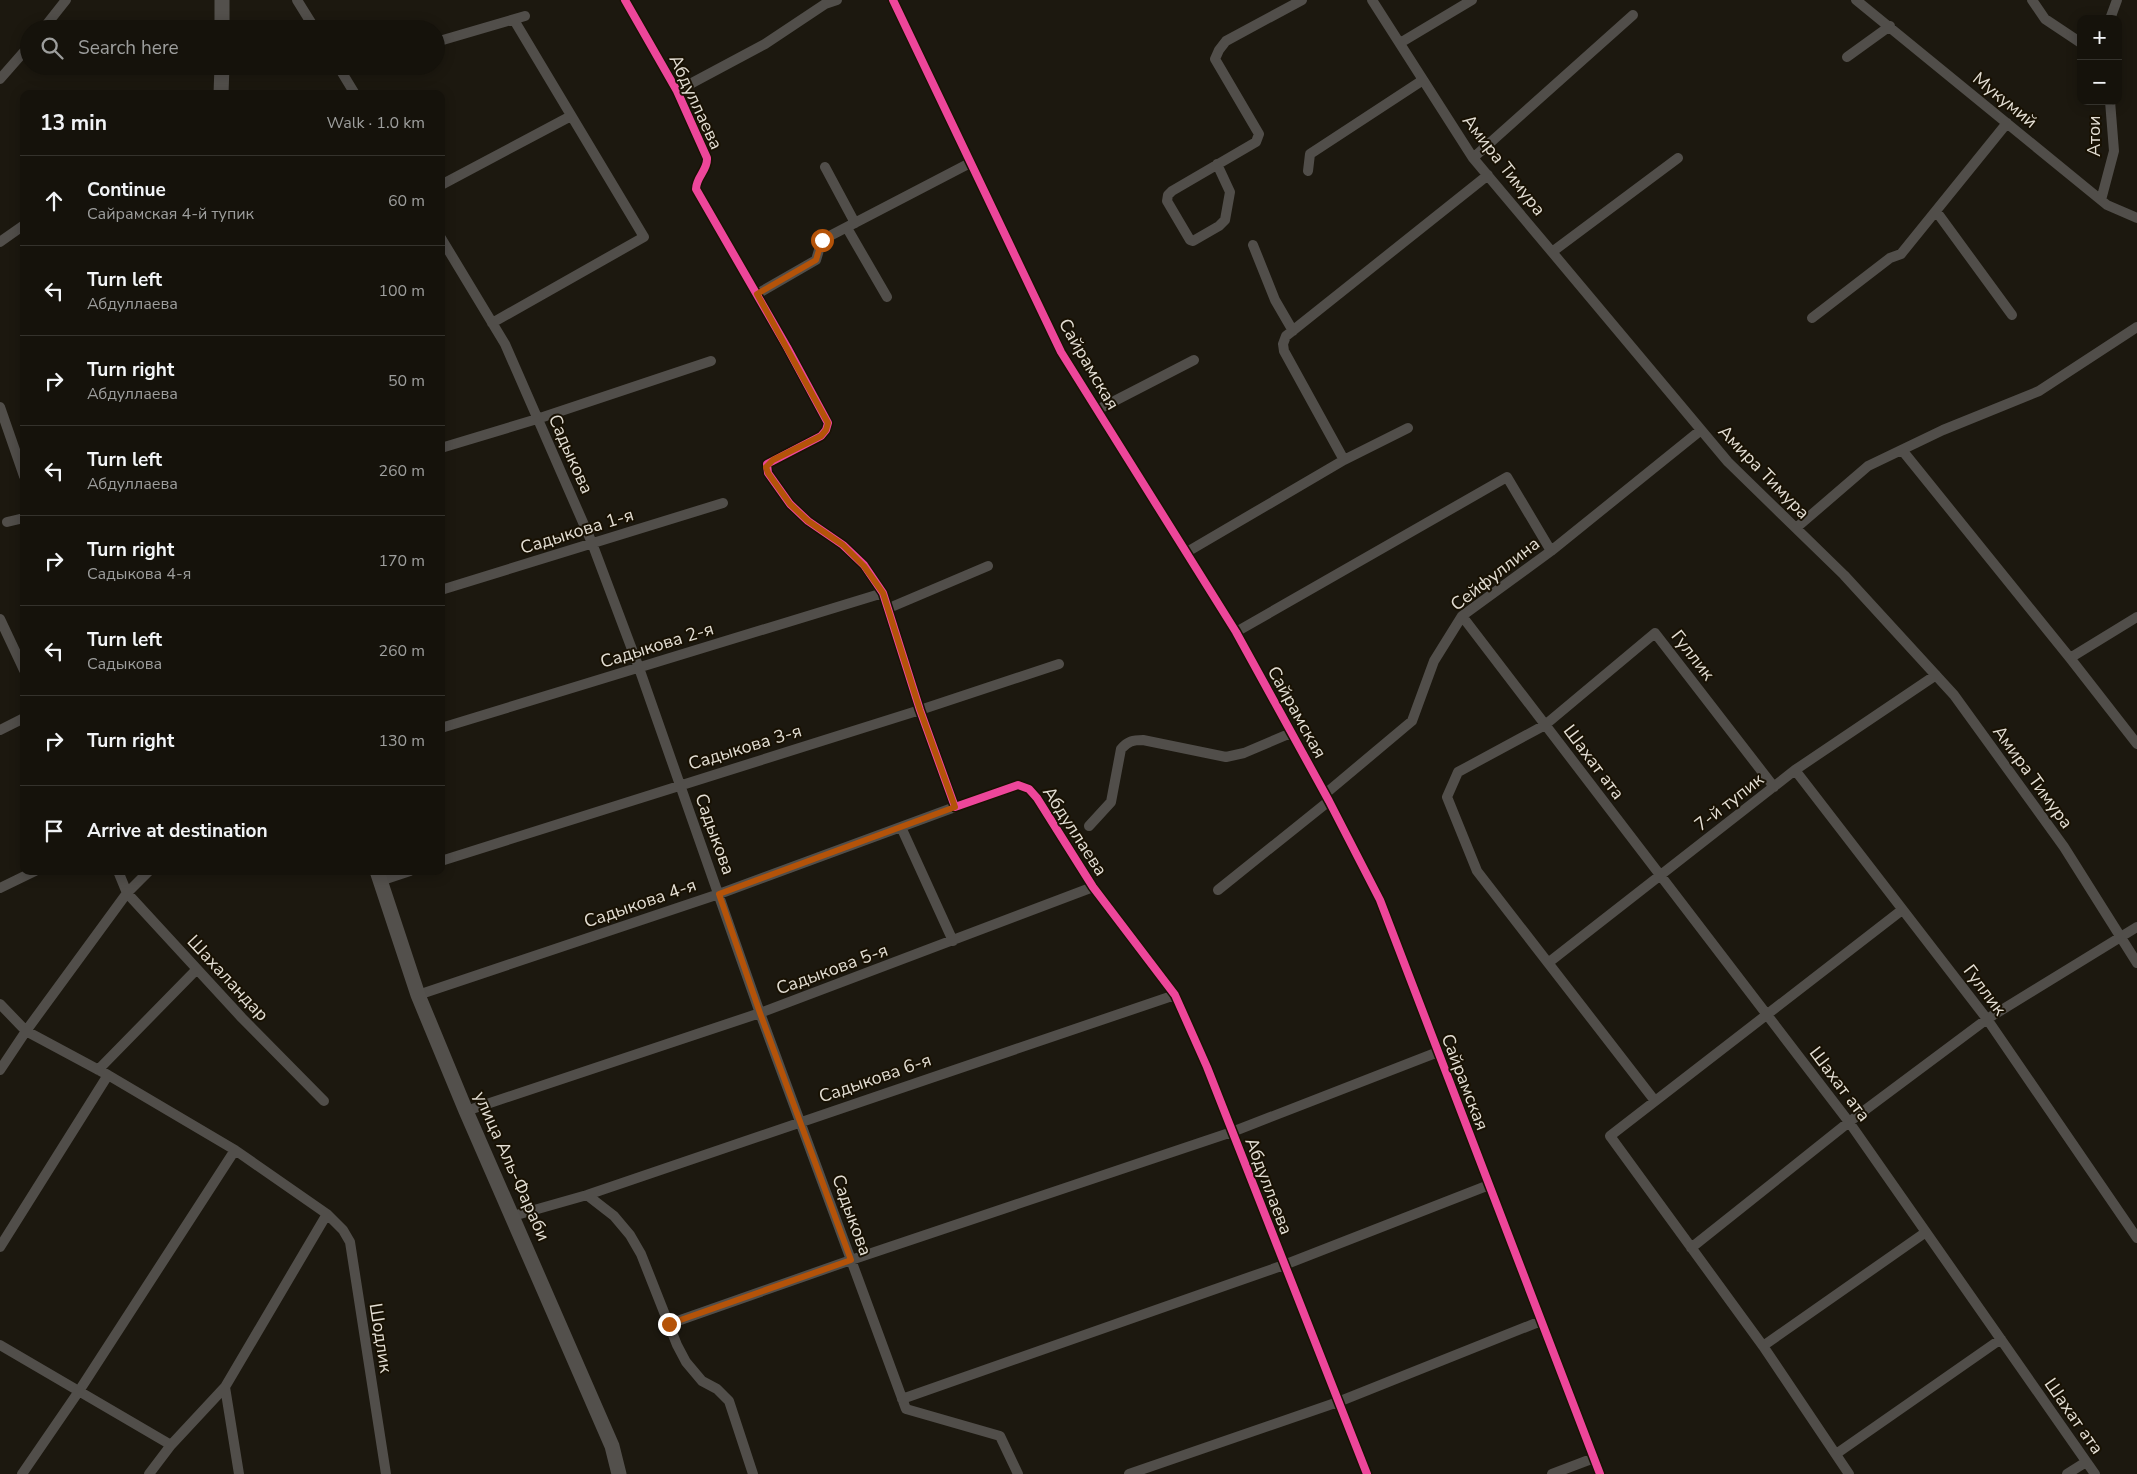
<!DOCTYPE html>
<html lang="en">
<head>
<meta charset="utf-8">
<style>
  body { margin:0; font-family:"Nunito Sans",sans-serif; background:#1e1b14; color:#f1f3f6 }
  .controls { position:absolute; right:15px; top:15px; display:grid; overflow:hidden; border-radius:10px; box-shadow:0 2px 12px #0003 }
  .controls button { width:45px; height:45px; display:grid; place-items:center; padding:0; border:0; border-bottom:1px solid #34322c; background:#15120b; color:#f1f3f6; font:25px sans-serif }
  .stop { position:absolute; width:15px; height:15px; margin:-11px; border:4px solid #b45309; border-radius:50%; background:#fff }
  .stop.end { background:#b45309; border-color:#fff; box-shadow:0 1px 5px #0008 }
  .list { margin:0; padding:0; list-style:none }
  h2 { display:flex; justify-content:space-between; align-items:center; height:65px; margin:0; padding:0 20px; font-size:21px }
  h2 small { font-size:16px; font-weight:400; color:#9d9e9d }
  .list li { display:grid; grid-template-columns:32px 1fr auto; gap:15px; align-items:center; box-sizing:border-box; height:90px; padding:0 20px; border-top:1px solid #34322c }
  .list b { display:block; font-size:19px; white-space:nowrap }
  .list p { margin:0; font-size:16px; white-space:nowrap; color:#9d9e9d }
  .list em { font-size:16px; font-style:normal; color:#9d9e9d }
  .icon { flex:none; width:28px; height:28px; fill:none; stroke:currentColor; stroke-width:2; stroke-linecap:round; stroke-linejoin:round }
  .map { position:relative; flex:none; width:2137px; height:1474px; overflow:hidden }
  .search { position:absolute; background:#15120b; box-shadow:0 2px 12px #0003; left:20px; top:20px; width:425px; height:55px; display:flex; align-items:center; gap:12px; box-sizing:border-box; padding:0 18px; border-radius:28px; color:#9d9e9d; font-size:19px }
  .panel { position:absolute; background:#15120b; box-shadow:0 2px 12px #0003; left:20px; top:90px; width:425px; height:785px; border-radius:10px }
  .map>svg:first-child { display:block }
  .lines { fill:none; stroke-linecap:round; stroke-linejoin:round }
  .street { stroke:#514e4a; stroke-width:10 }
  .secondary { stroke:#53504c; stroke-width:15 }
  .cycleway-casing { stroke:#181103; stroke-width:11 }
  .cycleway { stroke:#ed469a; stroke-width:8 }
  .route { stroke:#b45309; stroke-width:6 }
  .labels { text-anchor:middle; stroke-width:4; stroke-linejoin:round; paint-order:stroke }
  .street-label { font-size:18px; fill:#e3ded4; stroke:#181103 }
</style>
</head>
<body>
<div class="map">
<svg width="2137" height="1474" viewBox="0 0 2137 1474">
  <rect width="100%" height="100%" fill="#1c180f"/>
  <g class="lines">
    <path class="street" d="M297,0l18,29
      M625,0l52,91 30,67c1,12 -11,19 -11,31l91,158 41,76 -2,7 -5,6 -54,28 1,9 22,31 18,17 35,24 21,20 19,28 37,117 35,97 63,-22 11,4 8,9 56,89 82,108 32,72 160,407
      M893,0l168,352 175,280 93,169 51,99 220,574
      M1372,0l101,158 79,94 176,210 116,113 110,120 110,152 73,116
      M1856,0l251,205 30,13
      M2032,0l13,19 36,24
      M2110,19l7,-19
      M43,29l23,-29
      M436,42l89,-26
      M1400,43l72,-43
      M1847,57l43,-31
      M338,66l17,28
      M0,79l29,-33
      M677,91l88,-47 60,-40 12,-4
      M1473,158l160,-143
      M1217,164l13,28 -5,28 -6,6 -26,15 -3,-1 -23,-39 1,-6 4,-4 84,-49 3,-8 -44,-75 4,-9 7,-9 76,-41
      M825,167l30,56
      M1308,171l2,-17 113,-74
      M441,185l130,-69
      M2101,200l13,-49 -4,-50
      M1936,211l76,104
      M847,228l40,69
      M441,238l64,106 87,199 47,125 121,345 146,396 94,27 18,38
      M0,242l24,-17
      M1253,245l22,55 18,31
      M1552,252l126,-94
      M757,294l59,-34 6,-20 148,-77
      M1812,318l78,-60 11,-4 106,-131
      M492,323l152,-86 -130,-217
      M0,407l24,69
      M1097,410l97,-50
      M441,448l96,-29 174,-58
      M1902,450l168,208 67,86
      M1344,460l64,-32
      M7,522l17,-4
      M1796,528l72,-62 75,-36 96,-39 98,-64
      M1187,552l157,-92 -60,-109 -1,-7 3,-8 202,-161
      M441,590l282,-87
      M889,608l99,-42
      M1462,616l387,506 246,352
      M0,619l24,51
      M1236,632l271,-155 44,74
      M2070,658l67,-41
      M441,728l442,-135
      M0,730l24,-12
      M1795,770l192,249 150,219
      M1325,794l87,-73 22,-60 28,-45 89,-65 150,-121
      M1089,826l22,-24 10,-53c7,-8 12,-9 22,-9l83,17 18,-4 47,-20
      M901,827l52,114
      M441,861l479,-151 139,-46
      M118,871l9,22 115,125 82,83
      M380,881l30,-10
      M0,888l35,-17
      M1218,890l111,-89
      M1548,963l247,-193 141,-95
      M418,995l301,-101 236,-87
      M0,1004l26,27 82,44 127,75 92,64 16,16 7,12 36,232
      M0,1070l26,-39 101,-138 22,-22
      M98,1070l99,-101
      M1655,1101l-178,-230 -30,-74 11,-25 87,-47 110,-92 119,154
      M466,1111l294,-98 333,-126
      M587,1195l27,21 16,19 11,19 36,91 9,17 16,19 15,8 12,12 24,73
      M513,1216l74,-21 588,-200
      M0,1247l108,-172
      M1691,1248l158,-126 138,-103 150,-92
      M669,1324l182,-64 381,-128 206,-80
      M0,1345l171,100
      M1763,1346l163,-114
      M225,1387l14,87
      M902,1399l382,-134 205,-80
      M1836,1454l165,-115
      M22,1474l57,-83 156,-241
      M149,1474l22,-29 54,-58 102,-173
      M1129,1474l209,-72 203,-81
      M1552,1474l42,-16
      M1849,1474l-86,-128 -153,-210 292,-226
      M2067,1474l19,-12"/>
    <path class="secondary" d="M222,29v-29
      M221,94l1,-28
      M377,871l41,124 48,116 146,335 7,28"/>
    <g class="cycleway-casing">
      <path id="cycleway" d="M625,0l52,91 30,67c1,12 -11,19 -11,31l91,158 41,76 -2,7 -5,6 -54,28 1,9 22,31 18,17 35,24 21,20 19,28 37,117 35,97 63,-22 11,4 8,9 56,89 82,108 32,72 160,407
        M893,0l168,352 175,280 93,169 51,99 220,574"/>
    </g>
    <use href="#cycleway" class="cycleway"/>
  </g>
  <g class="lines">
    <path class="route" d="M669,1324l182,-64 -91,-247 -41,-119 236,-87 -35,-97 -37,-117 -19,-27 -21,-21 -35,-24 -18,-17 -22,-31 -2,-6 7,-7 48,-24 5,-6 2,-7 -71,-129 59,-34 6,-20"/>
  </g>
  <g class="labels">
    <g class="street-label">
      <text transform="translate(2005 100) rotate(39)" y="6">Мукумий</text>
      <text transform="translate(696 102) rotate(65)" y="6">Абдуллаева</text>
      <text transform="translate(2094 136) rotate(-90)" y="6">Атои</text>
      <text transform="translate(1504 165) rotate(52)" y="6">Амира Тимура</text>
      <text transform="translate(1089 364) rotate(60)" y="6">Сайрамская</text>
      <text transform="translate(571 454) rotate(66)" y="6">Садыкова</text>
      <text transform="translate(1764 472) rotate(46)" y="6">Амира Тимура</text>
      <text transform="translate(577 531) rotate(-17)" y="6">Садыкова 1-я</text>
      <text transform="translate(1495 574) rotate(-38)" y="6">Сейфуллина</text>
      <text transform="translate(657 645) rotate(-17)" y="6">Садыкова 2-я</text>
      <text transform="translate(1693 655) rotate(52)" y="6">Гуллик</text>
      <text transform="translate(1297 712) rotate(61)" y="6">Сайрамская</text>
      <text transform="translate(745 747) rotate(-17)" y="6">Садыкова 3-я</text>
      <text transform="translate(1594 762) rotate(53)" y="6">Шахат ата</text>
      <text transform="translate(2033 777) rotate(54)" y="6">Амира Тимура</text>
      <text transform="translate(1729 802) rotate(-38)" y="6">7-й тупик</text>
      <text transform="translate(1075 831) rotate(57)" y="6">Абдуллаева</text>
      <text transform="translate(715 834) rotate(70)" y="6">Садыкова</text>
      <text transform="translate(640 903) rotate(-19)" y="6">Садыкова 4-я</text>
      <text transform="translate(832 969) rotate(-20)" y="6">Садыкова 5-я</text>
      <text transform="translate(228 978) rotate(47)" y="6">Шахаландар</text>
      <text transform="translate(1985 990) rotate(53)" y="6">Гуллик</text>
      <text transform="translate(875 1078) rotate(-19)" y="6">Садыкова 6-я</text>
      <text transform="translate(1465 1082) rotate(69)" y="6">Сайрамская</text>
      <text transform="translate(1840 1084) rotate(53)" y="6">Шахат ата</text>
      <text transform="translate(512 1166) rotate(66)" y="6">улица Аль-Фараби</text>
      <text transform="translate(1269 1186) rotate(69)" y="6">Абдуллаева</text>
      <text transform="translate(852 1215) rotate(70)" y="6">Садыкова</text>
      <text transform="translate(381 1338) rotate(81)" y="6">Шодлик</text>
      <text transform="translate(2074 1416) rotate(55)" y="6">Шахат ата</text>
    </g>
  </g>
</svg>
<div class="controls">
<button>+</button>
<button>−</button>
</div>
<div class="stop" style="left:822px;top:240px"></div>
<div class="stop end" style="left:669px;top:1324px"></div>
<div class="search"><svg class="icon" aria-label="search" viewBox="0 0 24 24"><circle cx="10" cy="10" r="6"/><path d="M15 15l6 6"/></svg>Search here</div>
<section class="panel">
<h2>13 min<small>Walk · 1.0 km</small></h2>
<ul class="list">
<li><svg class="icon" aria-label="ahead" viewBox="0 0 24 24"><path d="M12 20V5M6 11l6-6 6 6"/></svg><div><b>Continue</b><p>Сайрамская 4-й тупик</p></div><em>60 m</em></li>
<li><svg class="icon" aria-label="left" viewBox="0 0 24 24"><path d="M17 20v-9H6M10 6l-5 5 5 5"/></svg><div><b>Turn left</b><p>Абдуллаева</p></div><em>100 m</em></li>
<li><svg class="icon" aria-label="right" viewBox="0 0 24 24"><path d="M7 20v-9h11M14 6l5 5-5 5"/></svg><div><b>Turn right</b><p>Абдуллаева</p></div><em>50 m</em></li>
<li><svg class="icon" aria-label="left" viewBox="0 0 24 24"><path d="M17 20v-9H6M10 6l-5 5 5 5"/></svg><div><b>Turn left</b><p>Абдуллаева</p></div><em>260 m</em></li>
<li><svg class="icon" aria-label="right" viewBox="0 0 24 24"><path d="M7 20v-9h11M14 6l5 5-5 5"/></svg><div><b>Turn right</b><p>Садыкова 4-я</p></div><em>170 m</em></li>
<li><svg class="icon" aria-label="left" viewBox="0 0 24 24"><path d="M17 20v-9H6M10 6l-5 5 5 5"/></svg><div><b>Turn left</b><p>Садыкова</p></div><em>260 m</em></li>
<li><svg class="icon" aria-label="right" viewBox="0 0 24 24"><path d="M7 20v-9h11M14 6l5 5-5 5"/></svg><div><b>Turn right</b></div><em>130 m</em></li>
<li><svg class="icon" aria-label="arrive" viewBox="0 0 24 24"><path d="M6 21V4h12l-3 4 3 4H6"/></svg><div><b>Arrive at destination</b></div></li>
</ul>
</section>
</div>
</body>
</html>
